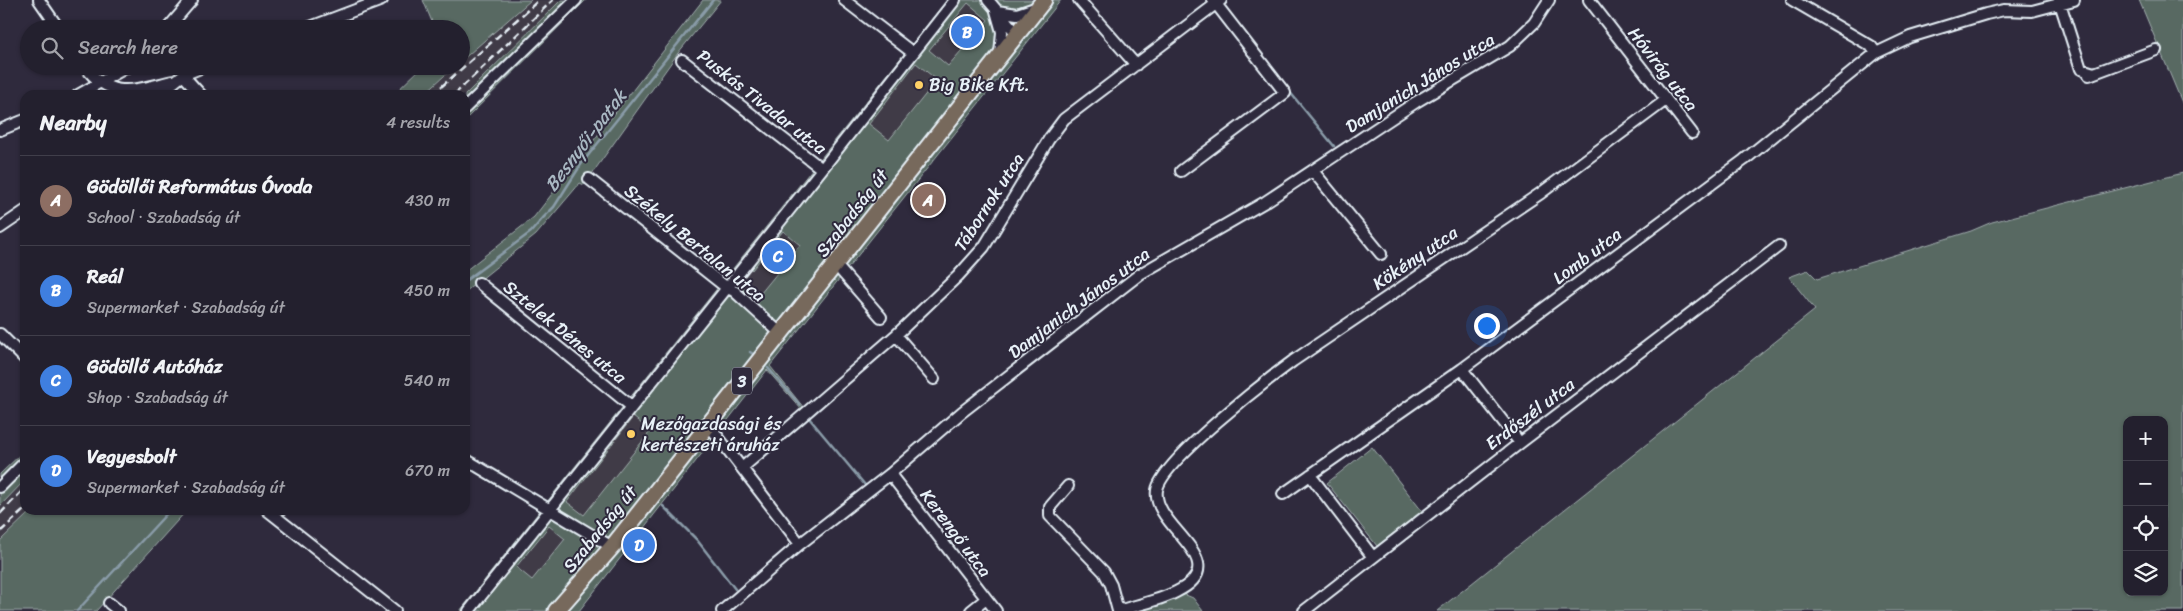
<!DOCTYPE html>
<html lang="en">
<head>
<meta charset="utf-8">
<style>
  body { margin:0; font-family:Sriracha,sans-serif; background:#2b2836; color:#f1f3f6 }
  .controls { position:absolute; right:15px; bottom:15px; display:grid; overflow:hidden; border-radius:10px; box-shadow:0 1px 4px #0004 }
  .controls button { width:45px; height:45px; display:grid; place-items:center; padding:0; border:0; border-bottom:1px solid #403e4a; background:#23202e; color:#f1f3f6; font:25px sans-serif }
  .you { position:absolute; left:1486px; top:325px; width:18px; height:18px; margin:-12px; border:4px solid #fff; border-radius:50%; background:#1a73e8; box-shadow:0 0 0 8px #1a73e833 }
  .badge { display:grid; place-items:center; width:32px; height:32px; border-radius:50%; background:#ea580c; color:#fff; font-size:16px; font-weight:700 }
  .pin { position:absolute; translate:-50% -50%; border:2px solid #fff; box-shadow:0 1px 5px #0006 }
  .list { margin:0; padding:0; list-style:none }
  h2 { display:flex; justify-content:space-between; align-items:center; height:65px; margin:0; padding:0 20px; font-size:21px }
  h2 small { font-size:16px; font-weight:400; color:#a3a3aa }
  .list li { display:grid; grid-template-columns:32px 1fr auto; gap:15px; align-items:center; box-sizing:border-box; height:90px; padding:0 20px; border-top:1px solid #403e4a }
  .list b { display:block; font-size:19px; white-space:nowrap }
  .list p { margin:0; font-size:16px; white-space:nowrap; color:#a3a3aa }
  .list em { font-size:16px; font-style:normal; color:#a3a3aa }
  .icon { flex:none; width:28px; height:28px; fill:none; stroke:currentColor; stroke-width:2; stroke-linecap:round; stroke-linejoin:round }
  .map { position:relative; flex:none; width:2183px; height:611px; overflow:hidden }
  .search { position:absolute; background:#23202e; box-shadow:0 1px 4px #0004; left:20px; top:20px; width:450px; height:55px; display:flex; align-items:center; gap:12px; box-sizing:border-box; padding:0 18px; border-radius:28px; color:#a3a3aa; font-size:19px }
  .panel { position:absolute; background:#23202e; box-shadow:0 1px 4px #0004; left:20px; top:90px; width:450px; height:425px; border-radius:15px }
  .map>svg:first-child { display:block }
  .built { fill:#413a46 }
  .green { fill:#586962; stroke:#a0adad; fill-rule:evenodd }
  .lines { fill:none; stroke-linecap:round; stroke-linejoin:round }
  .stream { stroke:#8a9ca9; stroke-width:2.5 }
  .street-casing { stroke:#e8f1f8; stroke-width:14 }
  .primary-casing { stroke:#e8f1f8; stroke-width:19 }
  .street { stroke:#2f2a3d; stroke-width:10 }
  .primary { stroke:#77695c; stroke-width:15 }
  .rail { stroke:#e8f1f8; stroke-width:2.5; stroke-dasharray:8 4; stroke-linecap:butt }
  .poi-dot { fill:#ffd166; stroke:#2f2a3d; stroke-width:2 }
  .labels { text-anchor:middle; stroke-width:4; stroke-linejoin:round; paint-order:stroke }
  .shield { fill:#2f2a3d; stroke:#b0b5c0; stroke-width:1 }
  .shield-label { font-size:16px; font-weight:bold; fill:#e8f1f8 }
  .street-label { font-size:18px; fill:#e8f1f8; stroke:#2f2a3d }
  .poi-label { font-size:18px; fill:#e8f1f8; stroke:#2f2a3d; text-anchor:start }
  .water-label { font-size:19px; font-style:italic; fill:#a9b8c3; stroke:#2f2a3d }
</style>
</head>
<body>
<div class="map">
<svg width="2183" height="611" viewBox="0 0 2183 611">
  <rect width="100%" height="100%" fill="#2f2a3d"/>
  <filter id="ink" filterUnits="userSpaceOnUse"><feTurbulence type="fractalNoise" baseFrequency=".02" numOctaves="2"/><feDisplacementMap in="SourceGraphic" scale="10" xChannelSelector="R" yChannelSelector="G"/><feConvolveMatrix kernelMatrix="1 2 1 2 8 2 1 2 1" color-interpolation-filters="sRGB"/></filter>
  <g filter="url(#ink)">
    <path class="built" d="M531,0h30l-96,95h-42l32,-29h6v-5z
      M968,2l20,17 -39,48 -21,-17z
      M916,63l21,17 -47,61 -22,-17z
      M783,231l17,14 -40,49 -19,-15 9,-11 3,1z
      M633,417l14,11 2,5 -65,83 -17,-14z
      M25,480v30h7l-32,31v-35z
      M548,526l17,13 -33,41 -16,-13z"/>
    <path class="green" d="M423,0h108l-70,61v-32h-26z
      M561,0h25l-121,120v-25z
      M703,0h18l-43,53 -94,132 -4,-2 -44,52 -71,57v-21l69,-54z
      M947,0h114l-291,366 34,42 -2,2 -35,-40 -188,241h-119zM968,3l20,17 -40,46 -19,-16zM916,63l21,17 -48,60 -20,-16zM783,231l17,14 -40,49 -19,-15 9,-11 2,2zM633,417l14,11 2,5 -65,82 -17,-13zM549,526l16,13 -33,41 -16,-13z
      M2139,0h44v105z
      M423,66h32l-32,29h-30z
      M2183,173v438h-746l378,-301 -26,-33 19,-7 9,9 154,-48 21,-9zM2127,420h37v172h-37z
      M1372,447l50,64 -45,35 -50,-63z
      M25,450v30l-25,26v-32z
      M32,510h155l-91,101h-96v-70z
      M1181,593l12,5 10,13h-73z"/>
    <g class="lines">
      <path class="stream" d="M1289,91l45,55
        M465,281l66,-49 12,-14 11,-11 28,-44 131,-163
        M750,352l3,2
        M768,368l32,37
        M809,418l56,67
        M663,506l34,34 38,49
        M77,611l93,-101"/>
      <g class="street-casing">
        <path id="street" d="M39,0l20,29
          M844,0l69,53
          M988,0l29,34
          M1079,0l57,65
          M1589,0l103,133
          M1792,0l79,46 5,7
          M2059,0l22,69 13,4
          M996,11l6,21 -2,22
          M997,11l20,3 21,-7
          M167,29l25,-29
          M305,29l77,-29
          M682,60l140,109
          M85,66c25,36 52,23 88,15
          M183,75l18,20
          M2089,75l67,-25
          M78,95l51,-29
          M158,95l25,-20 22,-9
          M465,108l111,-108
          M0,130l25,-10
          M1181,171l104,-78 -72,-93
          M1313,171l68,83
          M589,179l138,109 7,3 46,42
          M0,228l25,-17
          M835,264l46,53
          M479,283l152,123
          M0,334l25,25
          M896,335l38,44
          M1462,369l58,74
          M708,424l92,120
          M465,459l147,88
          M742,468l154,-133 62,-59 26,-29 65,-108 15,-20 157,-119
          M890,474l106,137
          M1310,475l62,81
          M1068,486l-18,21v9l54,56 7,13 7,26
          M0,487l25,-25
          M1283,494l179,-125 282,-209 132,-107 34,-16 76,-23 18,-4 28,1 42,-11
          M267,510l128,101
          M109,603l10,8
          M469,611l353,-442 133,-169
          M722,611l78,-67 90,-70 72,-62 178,-138 125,-72 151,-100 94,-56 24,-23 15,-23
          M971,611l15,-12
          M1118,611c19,-6 40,-10 58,-19 62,-30 -25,-65 -19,-102 5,-29 110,-110 136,-129l248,-168 125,-93
          M1304,611l216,-168 259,-197"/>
      </g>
      <g class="primary-casing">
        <path id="primary" d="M556,611l56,-64 432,-547"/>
      </g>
      <use href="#street" class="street"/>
      <use href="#primary" class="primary"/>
      <path class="rail" d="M432,95l107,-95
        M454,95l99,-95
        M0,514l25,-26
        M0,532l25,-23"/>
    </g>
  </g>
  <g class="poi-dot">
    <circle cx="919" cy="85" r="5"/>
    <circle cx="631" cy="434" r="5"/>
  </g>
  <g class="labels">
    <rect class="shield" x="732" y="367.5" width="20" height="27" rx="4"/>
    <g class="shield-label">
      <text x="742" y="387">3</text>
    </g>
    <g class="street-label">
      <text transform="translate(1663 69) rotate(52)" y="6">Hóvirág utca</text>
      <text transform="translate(1420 83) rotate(-32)" y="6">Damjanich János utca</text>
      <text transform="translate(762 102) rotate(38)" y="6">Puskás Tivadar utca</text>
      <text transform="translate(989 202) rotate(-57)" y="6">Tábornok utca</text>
      <text transform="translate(852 213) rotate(-52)" y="6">Szabadság út</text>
      <text transform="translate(695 243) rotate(39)" y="6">Székely Bertalan utca</text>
      <text transform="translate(1587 256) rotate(-37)" y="6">Lomb utca</text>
      <text transform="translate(1415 258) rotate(-34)" y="6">Kökény utca</text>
      <text transform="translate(1079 303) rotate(-37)" y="6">Damjanich János utca</text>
      <text transform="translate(565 332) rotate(39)" y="6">Sztelek Dénes utca</text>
      <text transform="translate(1530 414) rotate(-37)" y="6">Erdőszél utca</text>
      <text transform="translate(600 529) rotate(-51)" y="6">Szabadság út</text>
      <text transform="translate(956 533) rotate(53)" y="6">Kerengő utca</text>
    </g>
    <g class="poi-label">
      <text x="929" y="91">Big Bike Kft.</text>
      <text x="641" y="430">Mezőgazdasági és<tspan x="641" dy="21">kertészeti áruház</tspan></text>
    </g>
    <g class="water-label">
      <text transform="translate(585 140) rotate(-53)" y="7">Besnyői-patak</text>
    </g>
  </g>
</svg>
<div class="controls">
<button>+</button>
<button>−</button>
<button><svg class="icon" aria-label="locate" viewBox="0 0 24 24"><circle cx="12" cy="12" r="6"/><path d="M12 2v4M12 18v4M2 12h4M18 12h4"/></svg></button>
<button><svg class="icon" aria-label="layers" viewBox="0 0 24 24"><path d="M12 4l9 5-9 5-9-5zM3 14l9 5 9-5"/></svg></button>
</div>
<div class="you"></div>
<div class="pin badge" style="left:928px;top:200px;background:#8d6e63">A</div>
<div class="pin badge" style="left:967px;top:32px;background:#3f7fe0">B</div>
<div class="pin badge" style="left:778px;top:256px;background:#3f7fe0">C</div>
<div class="pin badge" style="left:639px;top:545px;background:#3f7fe0">D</div>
<div class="search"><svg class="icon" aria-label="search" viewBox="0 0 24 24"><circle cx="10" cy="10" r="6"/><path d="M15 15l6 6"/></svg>Search here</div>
<section class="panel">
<h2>Nearby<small>4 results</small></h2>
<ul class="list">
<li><span class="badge" style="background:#8d6e63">A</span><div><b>Gödöllői Református Óvoda</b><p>School · Szabadság út</p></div><em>430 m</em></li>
<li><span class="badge" style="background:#3f7fe0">B</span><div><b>Reál</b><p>Supermarket · Szabadság út</p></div><em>450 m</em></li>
<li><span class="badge" style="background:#3f7fe0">C</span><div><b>Gödöllő Autóház</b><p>Shop · Szabadság út</p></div><em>540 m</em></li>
<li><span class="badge" style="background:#3f7fe0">D</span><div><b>Vegyesbolt</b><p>Supermarket · Szabadság út</p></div><em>670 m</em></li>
</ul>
</section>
</div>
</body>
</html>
